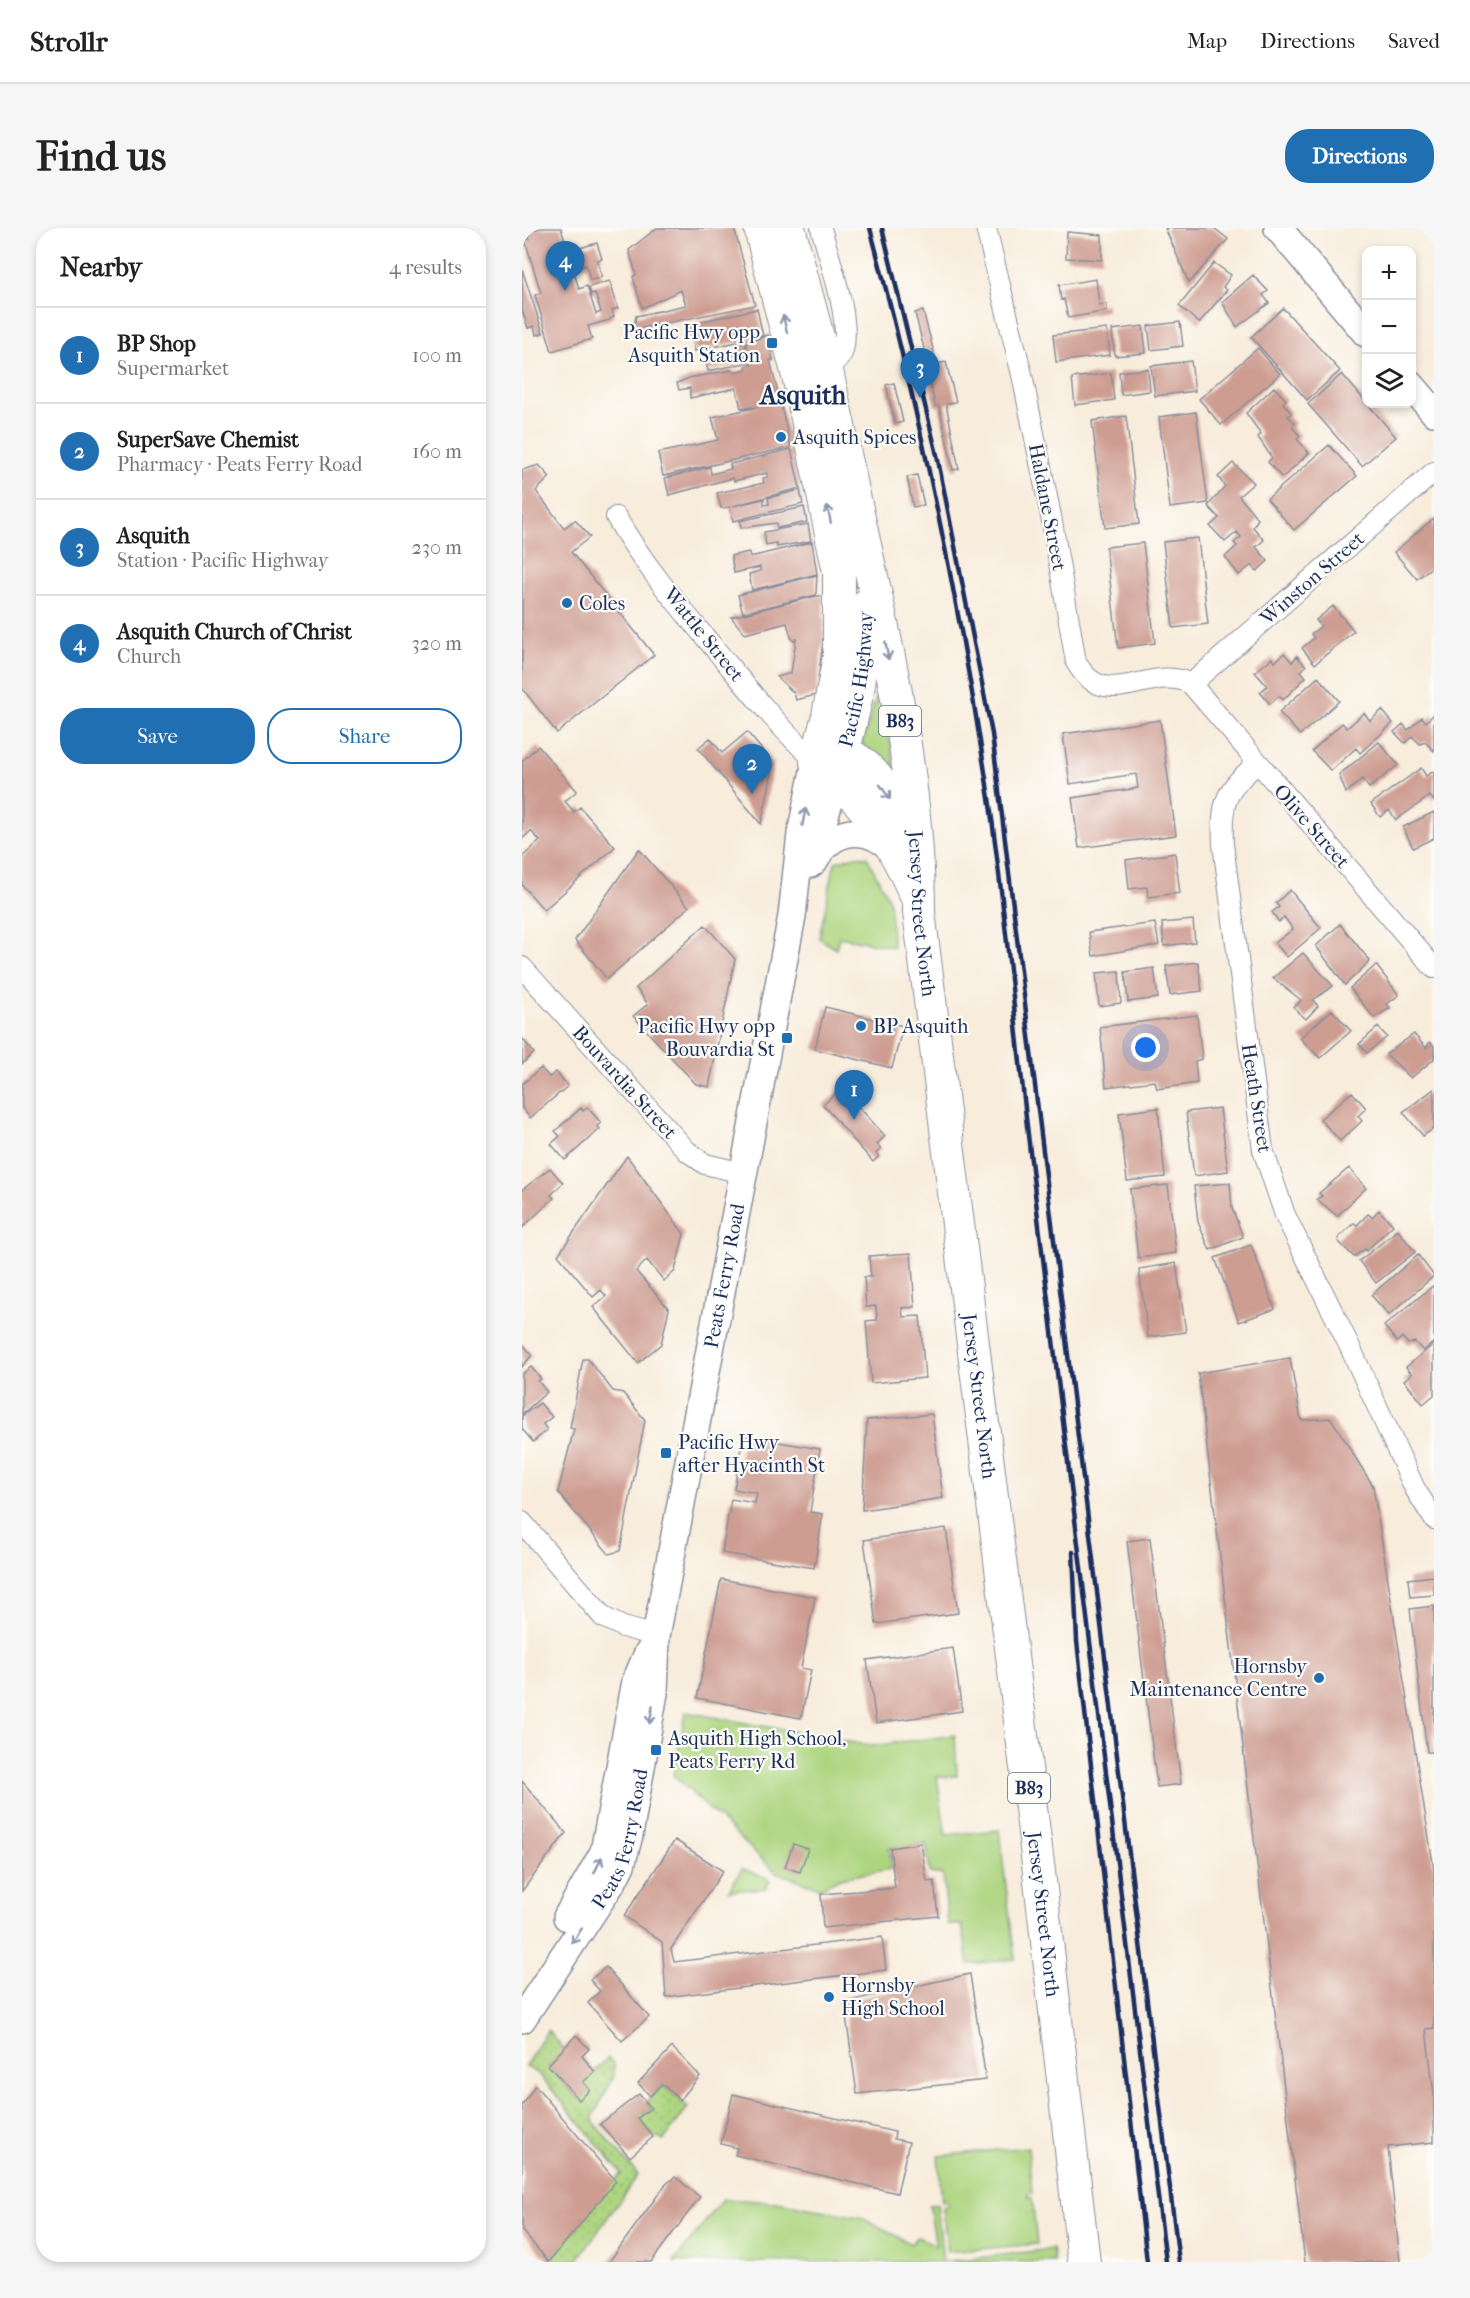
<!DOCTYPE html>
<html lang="en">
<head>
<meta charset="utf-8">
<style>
  body { margin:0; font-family:"IM FELL French Canon",serif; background:#f6f6f6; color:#222 }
  .controls { position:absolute; right:18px; top:18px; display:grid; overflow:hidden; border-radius:12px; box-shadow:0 3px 9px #0003 }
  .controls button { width:54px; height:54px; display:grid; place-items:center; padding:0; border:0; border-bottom:2px solid #e0e0e0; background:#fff; color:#222; font:30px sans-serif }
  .you { position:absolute; left:624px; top:820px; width:21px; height:21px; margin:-15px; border:4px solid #fff; border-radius:50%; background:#1a73e8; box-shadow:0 0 0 9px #1a73e833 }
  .badge { display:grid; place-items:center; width:39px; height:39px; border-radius:50%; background:#1f6fb2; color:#fff; font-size:20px; font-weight:700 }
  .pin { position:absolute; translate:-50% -50px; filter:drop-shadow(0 2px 3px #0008) }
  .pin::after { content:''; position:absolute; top:32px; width:21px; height:18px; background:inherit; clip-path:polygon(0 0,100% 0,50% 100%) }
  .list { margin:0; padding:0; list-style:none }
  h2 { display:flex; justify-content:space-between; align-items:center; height:78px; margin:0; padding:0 24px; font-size:26px }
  h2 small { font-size:20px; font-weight:400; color:#767676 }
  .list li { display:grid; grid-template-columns:39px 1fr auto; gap:18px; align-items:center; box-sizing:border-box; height:96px; padding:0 24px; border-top:2px solid #e0e0e0 }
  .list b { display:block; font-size:22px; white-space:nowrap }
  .list p { margin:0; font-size:20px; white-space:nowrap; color:#767676 }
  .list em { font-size:20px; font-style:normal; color:#767676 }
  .actions { display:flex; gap:12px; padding:18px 24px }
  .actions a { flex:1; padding:14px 0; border:2px solid #1f6fb2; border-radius:24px; text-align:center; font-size:21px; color:#1f6fb2 }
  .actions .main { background:#1f6fb2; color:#fff }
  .icon { flex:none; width:33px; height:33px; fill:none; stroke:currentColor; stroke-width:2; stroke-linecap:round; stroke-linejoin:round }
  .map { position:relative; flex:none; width:912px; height:2034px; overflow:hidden; border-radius:24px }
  header { display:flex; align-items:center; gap:36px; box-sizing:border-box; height:84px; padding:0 30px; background:#fff; border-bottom:2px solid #e0e0e0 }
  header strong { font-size:28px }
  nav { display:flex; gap:33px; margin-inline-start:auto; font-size:21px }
  .intro { display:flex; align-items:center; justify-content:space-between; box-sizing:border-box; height:144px; padding:0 36px }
  h1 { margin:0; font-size:42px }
  .button { padding:15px 27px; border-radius:24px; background:#1f6fb2; color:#fff; font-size:21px; font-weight:700 }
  main { display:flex; gap:36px; padding:0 36px }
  aside { flex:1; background:#fff; border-radius:24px; box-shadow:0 3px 9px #0003 }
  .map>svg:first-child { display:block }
  .grass { fill:#add580; stroke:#64826f; stroke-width:1.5 }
  .park { fill:url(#park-dots); stroke:#64826f; stroke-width:1.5 }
  .building { fill:#ce9d92 }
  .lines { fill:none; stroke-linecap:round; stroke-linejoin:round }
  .street-casing { stroke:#8a8e9c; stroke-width:22 }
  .secondary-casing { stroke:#8a8e9c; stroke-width:30 }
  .primary-casing { stroke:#8a8e9c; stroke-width:34 }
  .street { stroke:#fff; stroke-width:20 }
  .secondary { stroke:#fff; stroke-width:27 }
  .primary { stroke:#fff; stroke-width:32 }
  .rail { stroke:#1b2f5e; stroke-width:4.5 }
  .oneway { stroke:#8d97ae }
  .poi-dot { fill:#1f6fb2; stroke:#fdfcf7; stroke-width:2 }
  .labels { text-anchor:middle; stroke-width:4.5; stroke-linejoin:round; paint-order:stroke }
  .shield { fill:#fdfcf7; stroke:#5f6c8c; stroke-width:1.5 }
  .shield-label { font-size:18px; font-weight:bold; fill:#1b2f5e }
  .poi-label { font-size:20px; fill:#1b2f5e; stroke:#fdfcf7; text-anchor:start }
  .street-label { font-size:20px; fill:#1b2f5e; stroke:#fdfcf7 }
  .district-label { font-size:26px; font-weight:bold; fill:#1b2f5e; stroke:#fdfcf7 }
</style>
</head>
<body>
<header>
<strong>Strollr</strong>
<nav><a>Map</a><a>Directions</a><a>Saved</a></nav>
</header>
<div class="intro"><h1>Find us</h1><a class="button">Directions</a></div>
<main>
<aside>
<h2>Nearby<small>4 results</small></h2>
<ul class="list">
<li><span class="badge">1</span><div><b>BP Shop</b><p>Supermarket</p></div><em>100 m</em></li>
<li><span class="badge">2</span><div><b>SuperSave Chemist</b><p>Pharmacy · Peats Ferry Road</p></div><em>160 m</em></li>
<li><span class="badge">3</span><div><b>Asquith</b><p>Station · Pacific Highway</p></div><em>230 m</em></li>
<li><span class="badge">4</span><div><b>Asquith Church of Christ</b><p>Church</p></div><em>320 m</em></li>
</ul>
<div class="actions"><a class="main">Save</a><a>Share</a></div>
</aside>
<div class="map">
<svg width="912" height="2034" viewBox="0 0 912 2034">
  <defs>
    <pattern id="park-dots" width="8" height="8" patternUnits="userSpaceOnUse" patternTransform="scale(1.5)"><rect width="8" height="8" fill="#add580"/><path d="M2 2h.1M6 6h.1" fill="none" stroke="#94b771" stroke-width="1.8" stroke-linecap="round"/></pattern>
  </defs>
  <rect width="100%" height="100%" fill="#fdfcf7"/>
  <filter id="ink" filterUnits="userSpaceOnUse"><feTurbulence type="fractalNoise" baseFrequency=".0167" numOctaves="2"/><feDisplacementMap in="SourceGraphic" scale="12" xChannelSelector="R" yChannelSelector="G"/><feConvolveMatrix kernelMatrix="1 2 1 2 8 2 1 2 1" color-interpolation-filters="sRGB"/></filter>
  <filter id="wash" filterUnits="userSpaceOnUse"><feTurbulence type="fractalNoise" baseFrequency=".008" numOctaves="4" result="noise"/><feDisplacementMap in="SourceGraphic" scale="24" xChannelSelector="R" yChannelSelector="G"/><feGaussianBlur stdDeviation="1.35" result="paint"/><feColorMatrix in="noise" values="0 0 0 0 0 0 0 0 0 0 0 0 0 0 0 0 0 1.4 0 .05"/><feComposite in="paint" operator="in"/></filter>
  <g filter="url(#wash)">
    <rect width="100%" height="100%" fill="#f8ecdb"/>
    <path class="grass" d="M358,458l19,106 -37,-49z
      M333,628l12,1 22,43 4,47 -54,-10 -3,12 -17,-11 16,-76z
      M164,1484l185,34 84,-11 2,41 -20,1 9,58 53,-5 16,129 -46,5 -7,-39h-14l-5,-50 -13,-2 -4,-29 -37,4 2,21 -51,9 -20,10 -44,-16 -103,-97z
      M220,1641l28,10 -3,9 -38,3z
      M506,1919l4,46 -4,1v4h4l5,46 -90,8 -4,-45 5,-1 -1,-5 -5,1 -4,-46z
      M201,1971l54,3 87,16 47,26 6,-7 19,8 -7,-40 8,-1 6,58 109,-13 2,13h-380z"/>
    <path class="park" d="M26,1802l16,20 -16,15 31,35 11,-9 -7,-9 25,-24 6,6v12l-21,41 1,6 44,52 -62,87h-27l72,-89 -82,-99 -14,-8z
      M140,1856l26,23 -24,33 -11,-3 -15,-19 13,-10 -4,-6z"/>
    <g id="blocks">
      <path class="building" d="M18,0h21l18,61 8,-3 9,28 5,-2 -6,-19 -4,1 -2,-7 21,-6 8,27 -6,2 2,6 -5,4 -21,6 4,13 -40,12 -17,-56 6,-2 -16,-53 5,-1 -2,-7z
        M135,0h77l21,77 -118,24 -3,-3 2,-10 50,-11 -5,-15 -39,18 -9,-31 3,-3 -7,-24z
        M643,0h49l14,11 -39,44z
        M545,4l35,3v25l-36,-2z
        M75,15l5,16 -5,1 5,17 -12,3 -4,-15 -5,2 -5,-18z
        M692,35l17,12 -8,12 4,3 -28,33 -20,-17z
        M0,41l21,64 -7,2 -2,-9 -6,2 -6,-18z
        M731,47l15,16 -5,4 6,8 -32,24 -15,-25z
        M574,51l3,26 8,-1v7l-39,7 -4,-19 -3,1 -2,-15z
        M761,80l57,63 -33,29 -56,-63z
        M235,81l6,27 -23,5 7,7 -1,-5 22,-8 5,25h-3l21,87 -128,29 -5,-23 60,-13 -6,-23 46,-10 -17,1 -5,-20 -46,10v-10l-11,2 -2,-7 12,-5 42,-8 3,2 13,-3 -1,-3 5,-1 -1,-3 -42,9 -2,-9 7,-2v-3l26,-7 -2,-8 -42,9 -4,-18h-4l-2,-8z
        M401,83l14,53 9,-2 10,40 -10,2 13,65 -6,1 -14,-64h-4l-6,-29 2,-1 -16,-63z
        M658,94l3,24 -32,4 -3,-24z
        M621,98l3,27 -31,3 -3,-26z
        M585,101l3,26 -54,7 -3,-27z
        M736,120l22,26 -59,51 -22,-26z
        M669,133l4,30 -40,5 -4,-30z
        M626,141l2,22 -29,4 -2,-23z
        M589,145l3,27 -39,5 -3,-27z
        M820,146l54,63 -34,29 -54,-62z
        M372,155l9,39 -8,2 -9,-39z
        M752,159l12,13 -3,3 8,10 -3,3 7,7 -3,4 8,9 -3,3 12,14 -27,25 -14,-16 4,-4 -14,-21 3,-3 -15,-21z
        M674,184l12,91 -38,5 -11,-91z
        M604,188l13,108 -34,4 -13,-107z
        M807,217l28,31 -63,54 -27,-31z
        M269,221l9,39 -67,18 31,-7v6l5,-1 -1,-6 32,-8 3,14 -70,17 -3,-14 -9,1 -4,-15 47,-10 -1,-5 5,-1 -1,-4 -33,8 -1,-3 -64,17 -4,-17 45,-11 1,7 20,-5 -1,-5z
        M711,235l21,20 -15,13 19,23 -5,8 11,13 -8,7 12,14 -11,10 -5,-6 -13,10 -14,-18 12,-11 -3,-3 7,-6 -4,-5 -12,10 -15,-16 9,-8 -11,-12 17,-20 -7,-9z
        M17,237l11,12 -14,14 28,37 11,-8 15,17 -19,15 83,103 -97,78 -35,-45v-218z
        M395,247l7,30 -11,2 -6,-30z
        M282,279l3,15 -30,6 -1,-5 -35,5 -1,-7z
        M912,290v47l-17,14 -23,-27z
        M286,296l3,17 -34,6 -1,-4 -10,2 -2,-13z
        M676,310l10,86 -35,4 -10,-86z
        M290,314l5,32 -65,16 -3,-16 11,-3v-4l-26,6 -3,-17 18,-4 1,5z
        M621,315l12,100 -37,5 -12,-101z
        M295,347l-1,20 -73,18 -5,-18z
        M294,368h7l1,38 -8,61 -20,5 -2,-7 -17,-16 14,-4 5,-34 -4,1 -5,-17 -42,11 -14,-17z
        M811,378l21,25 -39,33 -13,-16 12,-10 -3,-4 10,-8 -5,-6z
        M762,425l8,9 5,-6 9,10 -5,5 5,6 -23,23 -4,-4 -9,8 -10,-12 7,-6 -12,-14 17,-14 3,4z
        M796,449l21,24 -39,34 -21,-23z
        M860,482l11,13 -33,30 -4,-5 -25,23 -19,-20 30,-28 5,5 17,-15 6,8z
        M912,486v37l-9,-9 -5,2 -8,-8 -7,7 -11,-11 9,-8 5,6 14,-13 4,5z
        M638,492l16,115 -97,13 -7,-50 66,-10 -2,-14 -66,10 -7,-50z
        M225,504l27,32 -13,60 -63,-76 12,-10 12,15z
        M857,514l19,23 -29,23 -7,-9 -16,14 -7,-18z
        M16,518l39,45 -12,10 9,11 6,-5 35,40 -71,63 -22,-25v-28l18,-16 -9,-10 -9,8v-78z
        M899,540l5,8 8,-5v30l-4,-5 -34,24 -7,-10 -9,7 -9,-13z
        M912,584v26l-21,10 -10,-21z
        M117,621l50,58 -82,72 -32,-39z
        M653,625l5,40 -32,4 -1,-10 -18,2 -3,-29z
        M768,662l31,38 -34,29 -12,-14 18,-14 -9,-12 -5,5 -7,-10 7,-5 -3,-4z
        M671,692l2,22 -31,4 -2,-23z
        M633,695l4,22 -66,11 -4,-24z
        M818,696l30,37 -25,24 -29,-39z
        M183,697l30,34 -26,128 -13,-3 -63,-68 15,-12 -12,-16z
        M781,725l30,33 -20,14 5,6 -12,13 -12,-11 7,-8 -28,-22z
        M676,734l4,29 -32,4 -4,-29z
        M854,737l23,30 -12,9 3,4 -16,10 -24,-30z
        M632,740l4,30 -30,4 -3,-30z
        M597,743l2,32 -22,3 -3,-33z
        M303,779l78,19 -11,42 -77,-19z
        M810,782l19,21 -31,27 -20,-20z
        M675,787l5,44 -7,2 2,22 -40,6 -2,-8 -49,6 -6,-60z
        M856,799l9,10 -20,16 -8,-9z
        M892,806l12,14 4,-6 4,4v13l-23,19 -25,-24z
        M0,810l12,15 -12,11z
        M19,840l8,9 7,-5 12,14 -38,32 -8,-10v-24z
        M320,860l43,48 -8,8 4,5 -5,4 3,3 -6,6 -50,-57z
        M912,861v39l-11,8 -20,-24z
        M830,864l14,16 -8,8 4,5 -22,20 -20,-22z
        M65,879l14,16 -4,3 3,3 -35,31 -14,-16 9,-8 -5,-5 26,-23 2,3z
        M636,880l7,69 -38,4 -8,-68z
        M698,880l8,63 -34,5 -8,-64z
        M105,928l57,78 -9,37 -11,10 -17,-21 -11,11 33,38 -8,35 -23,19 -45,-56 13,-11 -5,-6 -8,7 -35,-42z
        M28,940l13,15 -12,12 3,3 -32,30v-38z
        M827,940l17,20 -29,28 -20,-17 5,-3 -3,-3z
        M708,955l2,25 11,29 -33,13 -12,-28 -4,-36z
        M646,957l8,68 -38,5 -8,-69z
        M857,982l14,15 -27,26 -1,-2 -11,8 -16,-16 1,-4 15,-14 3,2 11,-11 4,3z
        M876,1002l17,22 -39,31 -17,-22z
        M729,1017l24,64 -36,13 -24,-64z
        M389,1025l4,54 -13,1 1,9 17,-1 5,62 -54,5 -5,-62 11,-1 -1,-14 -10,1 -2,-30h7l-2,-21z
        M896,1027l16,21 -45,39 -18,-20z
        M654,1035l10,69 -38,5 -9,-68z
        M912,1057v57l-11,9 -8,-9 -7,2 -6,-7 -5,5 -13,-16z
        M0,1115l10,12 -10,12z
        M912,1116v51l-11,9 -19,-24 8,-6 -6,-7z
        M768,1130l11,62 30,-2 42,68 61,384v158l-8,1 8,66v47l-46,5 12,115h-95l-107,-889z
        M61,1131h5l25,32 10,2 22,27 -25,131 -11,3 -51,-62 16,-63 -4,-1z
        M9,1139l10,12 -3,2 9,11 -25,22v-40z
        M18,1175l12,14 -9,7 4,6 -14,12 -11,-13v-13z
        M410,1186l11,84 -81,12 5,-90z
        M221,1208l77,13 -10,63 13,2 -9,54 -92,-15 9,-54 24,4 2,-10 -23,-4z
        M424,1300l12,85 -82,11 -12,-84z
        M628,1310l31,246 -24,3 -30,-246z
        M912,1348v19l-24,2 -2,-18z
        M199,1351l94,18 -14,71 10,2 -10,48 -104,-20z
        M912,1378v146h-7l-17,-143z
        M431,1420l9,63 -86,12 -9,-63z
        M0,1553l44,52 -44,58z
        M153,1612l48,31 -52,78 3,13 208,-25 4,33 -220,27 -4,-55 -38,-26z
        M399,1615l6,39 7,-1 4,35 -115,12 -2,-34 74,-6 -5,-40z
        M271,1616l15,5 -8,23 -15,-5z
        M84,1739l43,50 -27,24 -34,-38 12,-12 -10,-11z
        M448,1746l16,106 -129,14 -13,-92z
        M54,1807l13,14 -7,7 13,16 -12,10 7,8 -11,10 -31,-35z
        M150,1819l28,29 -20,24 -18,-16 -12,12 -12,-13z
        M13,1857l81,96 -67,81 -27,-31v-125z
        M117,1866l12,14 -13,10 15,19 -23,20 -30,-33z
        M211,1866l162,38 -1,7 15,3 -12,51 -162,-38 2,-7 -16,-4z
        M153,1949l25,20 -49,65h-42l56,-77z"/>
    </g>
  </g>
  <g filter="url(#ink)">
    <use href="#blocks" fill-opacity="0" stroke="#8a8e9c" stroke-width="1.5"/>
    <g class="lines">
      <g class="street-casing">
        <path id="street" d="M299,0c8,30 32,96 21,125 -3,7 -10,13 -15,18
          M464,0l36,147 29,141 25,146c30,54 75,0 115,22l243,284
          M94,289c27,47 64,90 99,132 33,39 63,78 101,112
          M669,456l243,-212
          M736,535c-33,27 -37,39 -35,81l40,306 22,65 64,130 66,144 19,30
          M0,739l165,184 18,13 38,9
          M0,1294l81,95 20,10 33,9"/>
      </g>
      <g class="secondary-casing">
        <g id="secondary">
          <path d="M756,0l88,105"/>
          <path d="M890,158l22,26"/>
          <path d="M292,633c18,-33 52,-38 79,-11"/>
          <path d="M288,636l26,-85"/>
          <path d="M45,1689l37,-65 32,-171 12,-28"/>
          <path id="s1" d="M0,1791l91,-138 8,-16 8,-30 25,-142 2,-57 136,-720 9,-82 15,-73"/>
        </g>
      </g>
      <g class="primary-casing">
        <g id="primary">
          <path d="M238,0l39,152 40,192v84l-11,60 -12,45c52,46 71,69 99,133"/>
          <path d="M267,0l38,143 35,161 1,21"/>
          <path id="s2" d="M340,304c28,125 57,251 57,380l120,960 45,390"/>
          <path d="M301,521c10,2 23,4 32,9 28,17 43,53 56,82"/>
          <path id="s3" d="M314,551c17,-63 30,-107 29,-173"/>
        </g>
      </g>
      <use href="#street" class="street"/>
      <use href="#secondary" class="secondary"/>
      <use href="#primary" class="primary"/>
      <path class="rail" d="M348,0c51,190 91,382 120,577 18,126 28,253 44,380 45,359 90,718 132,1077
        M360,0l55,227 55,279 187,1528
        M551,1324l4,89 70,621"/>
    </g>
    <defs><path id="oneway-shaft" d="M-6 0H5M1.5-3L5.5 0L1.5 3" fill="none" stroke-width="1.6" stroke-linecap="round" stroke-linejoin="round" transform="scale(1.5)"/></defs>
    <g class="oneway">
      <use href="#oneway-shaft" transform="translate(263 96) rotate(-104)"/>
      <use href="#oneway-shaft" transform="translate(307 286) rotate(-102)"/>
      <use href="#oneway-shaft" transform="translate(365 423) rotate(79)"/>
      <use href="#oneway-shaft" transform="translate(363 564) rotate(55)"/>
      <use href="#oneway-shaft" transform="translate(282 589) rotate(-79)"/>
      <use href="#oneway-shaft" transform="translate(129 1487) rotate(100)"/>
      <use href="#oneway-shaft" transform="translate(76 1637) rotate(-65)"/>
      <use href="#oneway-shaft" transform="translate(55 1708) rotate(123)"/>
    </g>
  </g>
  <g class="poi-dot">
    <rect x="244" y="109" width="12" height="12" rx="3"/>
    <circle cx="259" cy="209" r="6"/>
    <circle cx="45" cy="375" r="6"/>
    <circle cx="339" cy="798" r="6"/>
    <rect x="259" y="804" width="12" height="12" rx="3"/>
    <rect x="138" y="1219" width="12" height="12" rx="3"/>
    <circle cx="797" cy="1450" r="6"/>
    <rect x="128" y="1516" width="12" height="12" rx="3"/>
    <circle cx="307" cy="1769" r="6"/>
  </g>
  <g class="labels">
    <g class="shield">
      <rect x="357" y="478" width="42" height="30" rx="4.5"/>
      <rect x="486" y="1545" width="42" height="30" rx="4.5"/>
    </g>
    <g class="shield-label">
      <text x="378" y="499">B83</text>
      <text x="507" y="1566">B83</text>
    </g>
    <g class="poi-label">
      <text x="238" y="111" text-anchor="end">Pacific Hwy opp<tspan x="238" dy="23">Asquith Station</tspan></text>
      <text x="271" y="216">Asquith Spices</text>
      <text x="57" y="382">Coles</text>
      <text x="253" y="805" text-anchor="end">Pacific Hwy opp<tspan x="253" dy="23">Bouvardia St</tspan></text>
      <text x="351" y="805">BP Asquith</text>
      <text x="156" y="1221">Pacific Hwy<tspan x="156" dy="23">after Hyacinth St</tspan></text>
      <text x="785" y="1445" text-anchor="end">Hornsby<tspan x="785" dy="23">Maintenance Centre</tspan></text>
      <text x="146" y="1517">Asquith High School,<tspan x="146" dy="23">Peats Ferry Rd</tspan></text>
      <text x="319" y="1764">Hornsby<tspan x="319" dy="23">High School</tspan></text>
    </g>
    <g class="street-label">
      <text transform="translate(526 279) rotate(79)" y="7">Haldane Street</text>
      <text transform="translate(790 350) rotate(-41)" y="7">Winston Street</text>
      <text transform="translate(182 406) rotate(51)" y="7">Wattle Street</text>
      <text dy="7" stroke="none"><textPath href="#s3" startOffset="102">Pacific Highway</textPath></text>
      <text transform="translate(790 598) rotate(49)" y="7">Olive Street</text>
      <text dy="7" stroke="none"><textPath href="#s2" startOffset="387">Jersey Street North</textPath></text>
      <text transform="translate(103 854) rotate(48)" y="7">Bouvardia Street</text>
      <text transform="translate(735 870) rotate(81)" y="7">Heath Street</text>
      <text dy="7" stroke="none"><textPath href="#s1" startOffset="782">Peats Ferry Road</textPath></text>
      <text dy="7" stroke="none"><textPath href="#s2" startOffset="873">Jersey Street North</textPath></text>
      <text dy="7" stroke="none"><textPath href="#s1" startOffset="208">Peats Ferry Road</textPath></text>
      <text dy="7" stroke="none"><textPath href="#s2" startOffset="1395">Jersey Street North</textPath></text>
    </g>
    <g class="district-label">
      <text x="281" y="176">Asquith</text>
    </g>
  </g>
</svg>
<div class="controls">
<button>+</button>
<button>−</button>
<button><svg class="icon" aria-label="layers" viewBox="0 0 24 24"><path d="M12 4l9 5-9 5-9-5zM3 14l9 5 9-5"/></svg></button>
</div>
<div class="you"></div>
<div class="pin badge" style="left:332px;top:892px">1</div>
<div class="pin badge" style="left:230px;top:566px">2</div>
<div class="pin badge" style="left:398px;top:170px">3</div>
<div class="pin badge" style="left:43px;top:63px">4</div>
</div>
</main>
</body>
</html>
